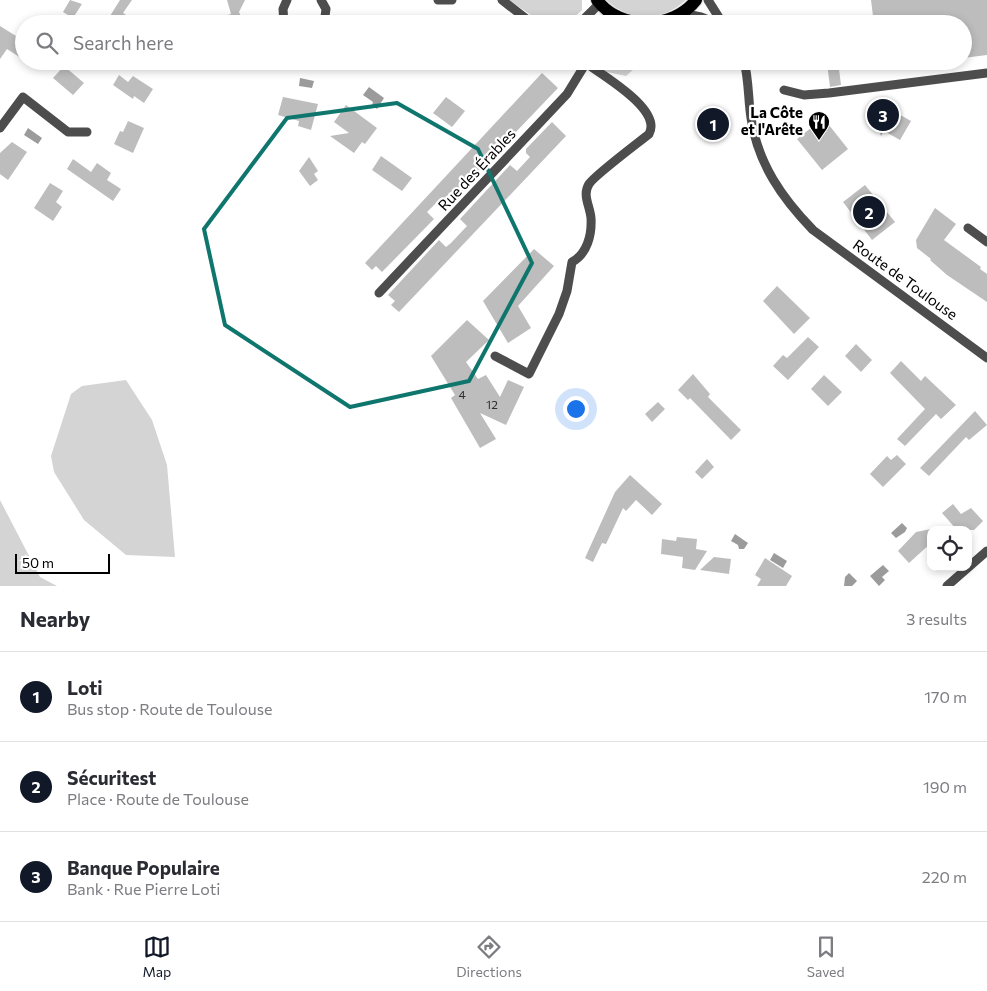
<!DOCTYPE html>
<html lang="en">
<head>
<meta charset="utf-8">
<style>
  body { margin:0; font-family:Commissioner,sans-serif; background:#f7f7f7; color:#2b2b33 }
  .controls { position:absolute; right:15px; bottom:15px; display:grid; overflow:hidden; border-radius:10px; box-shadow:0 2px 8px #0003 }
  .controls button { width:45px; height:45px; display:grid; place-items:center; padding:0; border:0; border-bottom:1px solid #e1e1e2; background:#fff; color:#2b2b33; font:25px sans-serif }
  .scale { position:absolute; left:15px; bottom:12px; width:95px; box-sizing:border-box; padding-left:5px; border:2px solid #000; border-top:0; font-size:14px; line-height:18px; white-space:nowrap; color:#000; -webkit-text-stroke:4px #fff; paint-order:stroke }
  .you { position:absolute; left:575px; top:408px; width:18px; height:18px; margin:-12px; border:4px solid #fff; border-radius:50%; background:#1a73e8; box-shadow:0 0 0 8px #1a73e833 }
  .badge { display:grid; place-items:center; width:32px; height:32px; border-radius:50%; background:#111827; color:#fff; font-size:16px; font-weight:700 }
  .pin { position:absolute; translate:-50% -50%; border:2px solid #fff; box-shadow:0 1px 5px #0006 }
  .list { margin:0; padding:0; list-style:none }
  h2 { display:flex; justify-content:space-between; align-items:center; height:65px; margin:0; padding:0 20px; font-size:21px }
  h2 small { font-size:16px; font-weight:400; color:#7c7c81 }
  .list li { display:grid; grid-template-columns:32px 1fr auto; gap:15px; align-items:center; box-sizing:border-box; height:90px; padding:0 20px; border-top:1px solid #e1e1e2 }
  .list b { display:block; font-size:19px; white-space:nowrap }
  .list p { margin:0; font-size:16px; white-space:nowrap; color:#7c7c81 }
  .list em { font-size:16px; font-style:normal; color:#7c7c81 }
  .icon { flex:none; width:28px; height:28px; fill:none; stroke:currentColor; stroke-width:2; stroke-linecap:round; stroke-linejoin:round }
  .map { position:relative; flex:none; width:987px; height:586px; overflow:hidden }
  .search { position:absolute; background:#fff; box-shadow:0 2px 8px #0003; left:15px; right:15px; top:15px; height:55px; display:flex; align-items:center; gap:12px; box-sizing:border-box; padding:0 18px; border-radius:28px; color:#7c7c81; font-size:19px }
  .sheet { height:335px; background:#fff }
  nav { display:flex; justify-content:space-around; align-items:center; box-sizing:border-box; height:70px; border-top:1px solid #e1e1e2; background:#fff; font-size:14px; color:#7c7c81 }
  nav a { display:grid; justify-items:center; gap:2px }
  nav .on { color:#111827 }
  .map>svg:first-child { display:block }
  .green { fill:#d4d4d4 }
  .water { fill:#9b9b9b }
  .building { fill:#bdbdbd }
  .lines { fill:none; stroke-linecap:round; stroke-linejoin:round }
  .major-casing { stroke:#dbdbdb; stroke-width:14 }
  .minor { stroke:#4d4d4d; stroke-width:9 }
  .major { stroke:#000; stroke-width:12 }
  .marked { fill:none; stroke:#0f766e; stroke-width:4; stroke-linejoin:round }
  .labels { text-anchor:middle; stroke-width:4.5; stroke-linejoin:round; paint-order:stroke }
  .number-label { font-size:12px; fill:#2f2f2f }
  .poi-label { font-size:15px; font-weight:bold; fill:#000; stroke:#fff; text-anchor:end }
  .street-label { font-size:15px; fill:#000; stroke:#fff }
</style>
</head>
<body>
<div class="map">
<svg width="987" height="586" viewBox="0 0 987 586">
  <rect width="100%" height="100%" fill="#fff"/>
  <path class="green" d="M509,0h73v10l-15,14h-23z
    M606,0h80c-24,22 -56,22 -80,0z
    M591,61h52l-17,15 -19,-4z
    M126,380l26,40 15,45 8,92 -49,-2 -42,-35 -30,-48 -3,-16 20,-62 11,-8z
    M0,500l40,77 17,9h-57z"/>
  <path class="water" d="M300,78l14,3 -2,7 -13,-2z
    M369,87l15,11 -7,11 -5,-4 1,-3 -10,-7z
    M28,128l14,10 -4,6 -14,-9z
    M902,523l5,5 -2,4 -9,6 -5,-5z
    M735,534l13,9 -4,6h-5l-1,-4 -7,-4z
    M774,553l13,8 -4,7 -13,-8z
    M883,565l6,6 -7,6 3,3 -6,6 -9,-10z
    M849,573l8,8 -5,5h-8l1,-9z"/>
  <path class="building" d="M70,0l12,4 -9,14 -10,-6z
    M120,0h12l-9,13 17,11h-35z
    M227,0h18l-6,12 5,12h-34l-1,-3 22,-7z
    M871,0h116v55l-24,3v-34h-89z
    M0,26l24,15v19l-17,-11 -7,10z
    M838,61l3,24 -11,2 -3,-24z
    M64,66l20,17 -11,12 -20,-17z
    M542,73l16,15 -111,116 -6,-6 -14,14 7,7 -52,53 -6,-6 -4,4 -7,-7z
    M119,75l9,7 5,-6 20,13 -9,14 -10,-7 -1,3 -20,-14z
    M283,97l35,7 -7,26 -13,-4 1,-5 -21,-6z
    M446,97l19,14 -13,16 -19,-14z
    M346,105l31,23 -12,16 -3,-2 -8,11 -24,-17 19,-3 -15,-11z
    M898,106l-3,6 16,9 -11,19 -16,-9 -3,5 -5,-13 1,-8 6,-7z
    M821,120h4l23,29 -26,21 -25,-31z
    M128,121l16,7 -11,25 -19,-9 6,-13 3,1z
    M552,122l14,14 -167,176 -8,-7 4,-4 -7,-6 51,-55 7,7 5,-4 16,-17 -7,-7 50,-54 7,6 13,-14 -4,-4v-4z
    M12,142l15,10 -19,28 -8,-6v-21z
    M381,156l31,22 -10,13 -30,-21z
    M309,157l9,14 -4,3 4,6 -8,6 -11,-15z
    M73,159l18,13 6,-9 14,10 -4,7 14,9 -8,12 -46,-32z
    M50,183l13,8 -7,11 6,5 -9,14 -19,-13z
    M865,185l30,37 -23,18 -29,-38z
    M935,208l21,16 -12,16 37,27 -1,2 7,5v28l-40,-27 -17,-15 1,-1 -14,-11 -1,-8z
    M534,249l20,17 -36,40 13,22 -23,15 -25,-42z
    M777,286l33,32 -16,16 -31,-33z
    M467,320l22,20 -23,22 12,17 8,-4 14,22 8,-17 16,7 -18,38 -26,-12 16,26 -16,9 -29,-50 4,-3 -24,-39z
    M808,337l11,10 -31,33 -15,-14 10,-11 4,3z
    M856,344l16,16 -11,12 -16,-16z
    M901,361l20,20 4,-5 31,29 -15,14 -5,-5 -31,32 -8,-7 28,-30 -35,-36z
    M693,374l17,20 -2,3 33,33 -10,10 -41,-42 -2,2 -10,-10z
    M824,375l18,17 -14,14 -17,-17z
    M658,402l7,7 -13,13 -7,-8z
    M975,411l12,14 -18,15 -3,-3 -37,39 -9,-8z
    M897,455l9,9 -23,23 -13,-13 17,-18 4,4z
    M707,459l7,8 -12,12 -7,-7z
    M630,475l32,29 -10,11 -16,-15 -10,11 -3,-3 -17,36 -4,-1 -9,19 -8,-4 30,-66z
    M953,504l8,10 10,-6 12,13 -9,9h-17l-15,-17z
    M931,529v14l-22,20 -11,-12 18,-19z
    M677,537l20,2 -1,10 11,2 -12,19 -13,-2 1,-11 -22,-3 1,-15 14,2z
    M714,557l17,2 -2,15 -29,-4z
    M765,558l27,18 -6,10h-29l4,-7 -6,-4z"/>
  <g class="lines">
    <g class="major-casing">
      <path id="major" d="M597,0c23,31 76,30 99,0"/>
    </g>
    <path class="minor" d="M321,0l5,9 -2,15
      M438,0h14
      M502,0l31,24
      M708,0l15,24
      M681,13l20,4 17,7
      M284,24l-1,-15 4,-9
      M579,24l21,-21
      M744,61c5,19 4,38 7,57 7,46 31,80 62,112l174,128
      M784,90l20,5 25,-2 158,-20
      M0,128l23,-31 45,35h19
      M968,228l19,14
      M379,293l188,-199 19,-31
      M495,356l34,18 30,-60 8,-23 5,-29c15,-8 20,-27 19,-44 -1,-12 -9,-23 -2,-34 6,-9 49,-41 60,-50 14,-25 -49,-60 -66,-73
      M947,586l40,-35"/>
    <use href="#major" class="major"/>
  </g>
  <path class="marked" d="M397,103l81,46 54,114 -63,118 -119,26 -125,-82 -21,-96 83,-111z"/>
  <defs>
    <g id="restaurant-pin" transform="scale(1.125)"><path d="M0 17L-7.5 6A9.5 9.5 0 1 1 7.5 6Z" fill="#000" stroke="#fff"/><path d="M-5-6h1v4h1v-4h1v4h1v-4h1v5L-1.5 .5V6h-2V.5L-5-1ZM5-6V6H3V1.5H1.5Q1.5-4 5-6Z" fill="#fff"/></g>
  </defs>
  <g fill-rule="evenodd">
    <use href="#restaurant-pin" x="819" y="122"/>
  </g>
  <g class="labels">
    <g class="number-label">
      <text x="462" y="399">4</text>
      <text x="492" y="409">12</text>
    </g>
    <g class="poi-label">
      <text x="803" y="118">La Côte<tspan x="803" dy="17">et l'Arête</tspan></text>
    </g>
    <g class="street-label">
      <text transform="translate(477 170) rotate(-47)" y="5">Rue des Érables</text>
      <text transform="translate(905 280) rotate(36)" y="5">Route de Toulouse</text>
    </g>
  </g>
</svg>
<div class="controls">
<button><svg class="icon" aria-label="locate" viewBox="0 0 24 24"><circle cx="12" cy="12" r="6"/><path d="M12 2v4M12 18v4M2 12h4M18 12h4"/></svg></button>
</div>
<div class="scale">50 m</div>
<div class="you"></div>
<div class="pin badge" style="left:713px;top:124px">1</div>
<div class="pin badge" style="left:869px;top:212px">2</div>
<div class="pin badge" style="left:883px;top:115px">3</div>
<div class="search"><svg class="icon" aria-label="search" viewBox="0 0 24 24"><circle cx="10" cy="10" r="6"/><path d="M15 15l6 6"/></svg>Search here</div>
</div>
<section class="sheet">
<h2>Nearby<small>3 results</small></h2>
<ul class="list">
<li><span class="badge">1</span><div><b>Loti</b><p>Bus stop · Route de Toulouse</p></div><em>170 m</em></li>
<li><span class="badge">2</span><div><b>Sécuritest</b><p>Place · Route de Toulouse</p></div><em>190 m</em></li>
<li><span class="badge">3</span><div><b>Banque Populaire</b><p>Bank · Rue Pierre Loti</p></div><em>220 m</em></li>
</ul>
</section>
<nav>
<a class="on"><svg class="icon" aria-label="map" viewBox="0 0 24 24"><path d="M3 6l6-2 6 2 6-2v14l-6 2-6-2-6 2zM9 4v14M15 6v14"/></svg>Map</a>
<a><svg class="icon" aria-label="directions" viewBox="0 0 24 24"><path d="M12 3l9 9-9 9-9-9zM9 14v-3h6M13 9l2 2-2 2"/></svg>Directions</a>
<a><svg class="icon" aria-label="saved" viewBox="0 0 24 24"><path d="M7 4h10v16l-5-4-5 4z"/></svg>Saved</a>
</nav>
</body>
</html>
